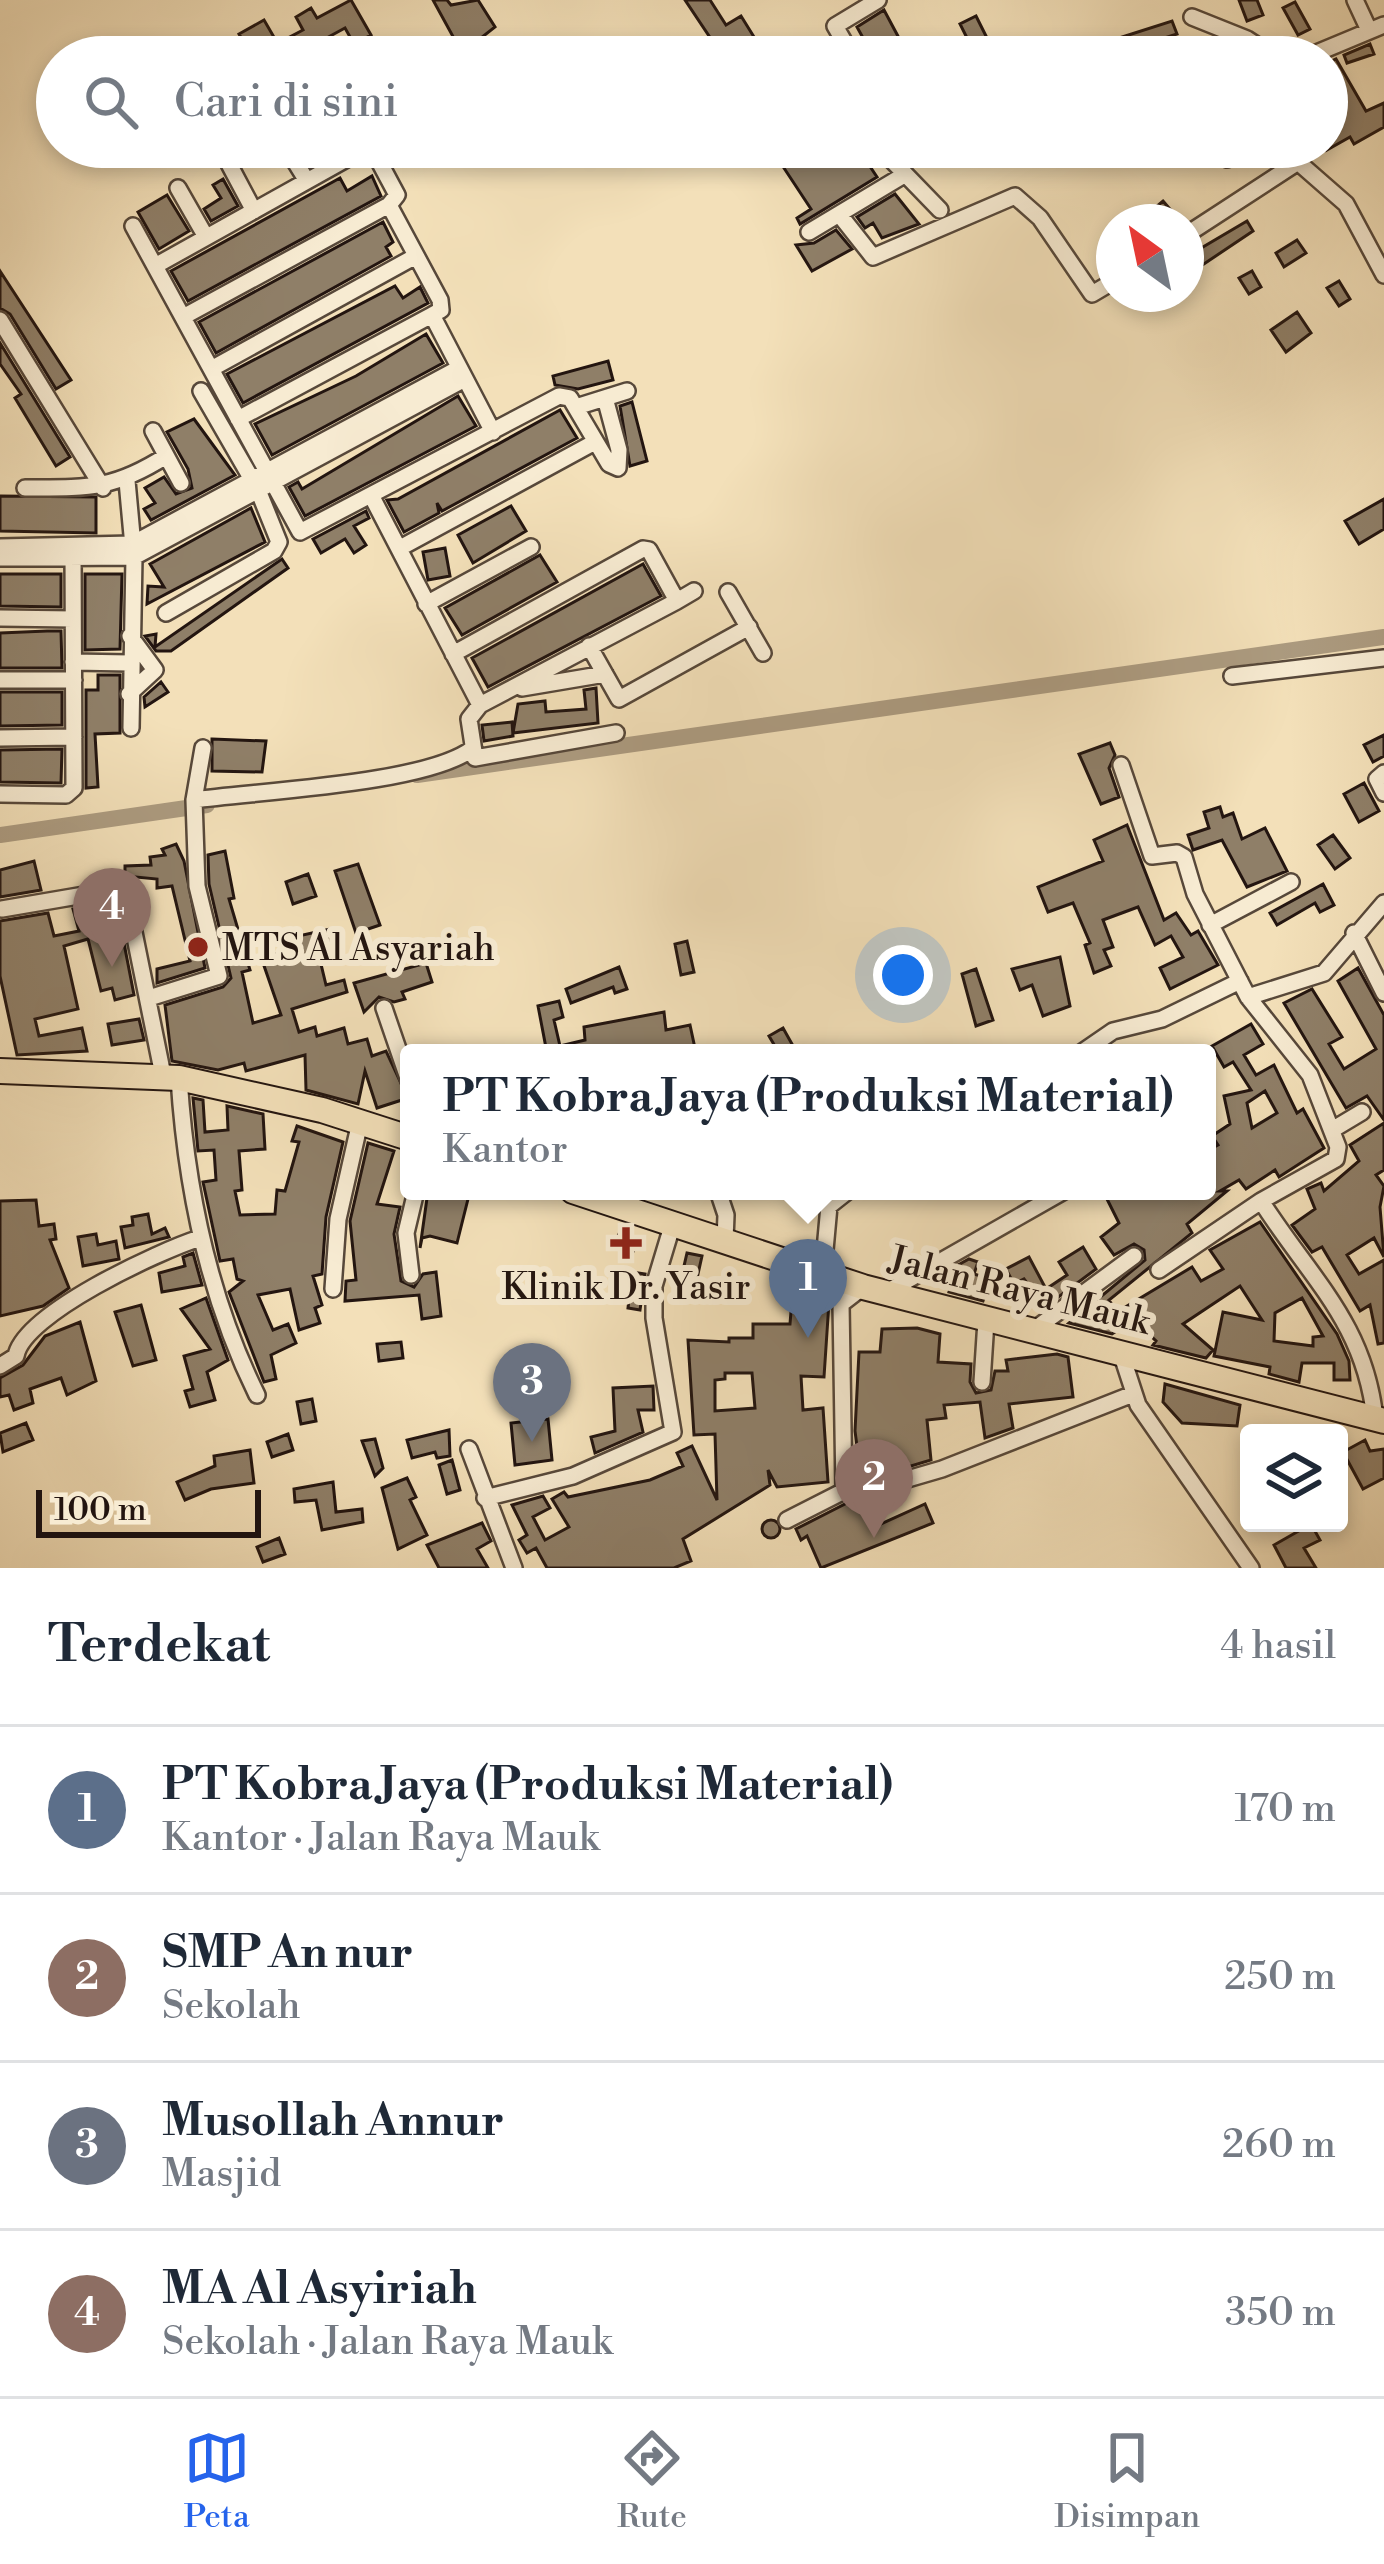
<!DOCTYPE html>
<html lang="id">
<head>
<meta charset="utf-8">
<style>
  body { margin:0; font-family:"Libre Bodoni",serif; background:#f2f2f3; color:#1f2937 }
  .controls { position:absolute; right:36px; bottom:36px; display:grid; overflow:hidden; border-radius:12px; box-shadow:0 6px 18px #0003 }
  .controls button { width:108px; height:108px; display:grid; place-items:center; padding:0; border:0; border-bottom:3px solid #e0e1e3; background:#fff; color:#1f2937; font:60px sans-serif }
  .compass { position:absolute; left:1096px; top:204px; width:108px; height:108px; border-radius:50%; background:#fff; box-shadow:0 6px 18px #0003; rotate:327deg }
  .scale { position:absolute; left:36px; bottom:30px; width:225px; box-sizing:border-box; padding-left:12px; border:6px solid #231510; border-top:0; font-size:33px; line-height:42px; white-space:nowrap; color:#231510; -webkit-text-stroke:9px #f7ebd2; paint-order:stroke }
  .you { position:absolute; left:903px; top:975px; width:42px; height:42px; margin:-30px; border:9px solid #fff; border-radius:50%; background:#1a73e8; box-shadow:0 0 0 18px #1a73e833 }
  .badge { display:grid; place-items:center; width:78px; height:78px; border-radius:50%; background:#2563eb; color:#fff; font-size:39px; font-weight:700 }
  .pin { position:absolute; translate:-50% -99px; filter:drop-shadow(0 3px 6px #0008) }
  .pin::after { content:''; position:absolute; top:63px; width:42px; height:36px; background:inherit; clip-path:polygon(0 0,100% 0,50% 100%) }
  .popup { position:absolute; left:400px; top:1044px; width:816px; height:156px; box-sizing:border-box; display:grid; place-content:center; border-radius:12px; background:#fff; filter:drop-shadow(0 3px 9px #0005); font-size:39px; white-space:nowrap; color:#747a83 }
  .popup b { font-size:45px; color:#1f2937 }
  .popup::after { content:''; position:absolute; left:50%; top:100%; margin-left:-24px; border:24px solid transparent; border-top-color:#fff }
  .list { margin:0; padding:0; list-style:none }
  h2 { display:flex; justify-content:space-between; align-items:center; height:156px; margin:0; padding:0 48px; font-size:51px }
  h2 small { font-size:39px; font-weight:400; color:#747a83 }
  .list li { display:grid; grid-template-columns:78px 1fr auto; gap:36px; align-items:center; box-sizing:border-box; height:168px; padding:0 48px; border-top:3px solid #e0e1e3 }
  .list b { display:block; font-size:45px; white-space:nowrap }
  .list p { margin:0; font-size:39px; white-space:nowrap; color:#747a83 }
  .list em { font-size:39px; font-style:normal; color:#747a83 }
  .icon { flex:none; width:66px; height:66px; fill:none; stroke:currentColor; stroke-width:2; stroke-linecap:round; stroke-linejoin:round }
  .map { position:relative; flex:none; width:1384px; height:1568px; overflow:hidden }
  .search { position:absolute; background:#fff; box-shadow:0 6px 18px #0003; left:36px; right:36px; top:36px; height:132px; display:flex; align-items:center; gap:30px; box-sizing:border-box; padding:0 42px; border-radius:66px; color:#747a83; font-size:45px }
  .sheet { height:828px; background:#fff }
  nav { display:flex; justify-content:space-around; align-items:center; box-sizing:border-box; height:168px; border-top:3px solid #e0e1e3; background:#fff; font-size:33px; color:#747a83 }
  nav a { display:grid; justify-items:center; gap:6px }
  nav .on { color:#2563eb }
  .map>svg:first-child { display:block }
  .lines { fill:none; stroke-linecap:round; stroke-linejoin:round }
  .canal { stroke:#ac9b80; stroke-width:16 }
  .building { fill:#8f7f68; stroke:#231510; stroke-width:3; fill-rule:evenodd }
  .street-casing { stroke:#57483a; stroke-width:20 }
  .primary-casing { stroke:#231510; stroke-width:28 }
  .street { stroke:#f7ebd2; stroke-width:15 }
  .primary { stroke:#f3e0b9; stroke-width:24 }
  .poi-dot { fill:#8f2418; stroke:#f7ebd2; stroke-width:4.5 }
  .labels { text-anchor:middle; stroke-width:12; stroke-linejoin:round; paint-order:stroke }
  .poi-label { font-size:36px; fill:#231510; stroke:#f7ebd2; text-anchor:start }
  .street-label { font-size:36px; fill:#231510; stroke:#f7ebd2 }
</style>
</head>
<body>
<div class="map">
<svg width="1384" height="1568" viewBox="0 0 1384 1568">
  <rect width="100%" height="100%" fill="#f3e0b9"/>
  <filter id="stains"><feTurbulence type="fractalNoise" baseFrequency=".00167" numOctaves="4"/><feColorMatrix values="0 0 0 0 .2 0 0 0 0 .09 0 0 0 0 .02 0 0 0 .5 -.17"/></filter>
  <radialGradient id="worn" r=".72"><stop offset=".6" stop-color="#630" stop-opacity="0"/><stop offset="1" stop-color="#630" stop-opacity=".3"/></radialGradient>
  <g class="lines">
    <path class="canal" d="M417,775l967,-138
      M0,835l207,-30"/>
  </g>
  <path class="building" d="M351,0l20,35 -17,9 -9,-16 -22,12 4,6 -27,11 -1,-14 -11,-5 15,-8 -7,-13 15,-9 6,10z
    M433,0h14l4,5 27,-5 17,27 -33,26z
    M685,0h25l16,25 15,-9 18,29 -14,9 -9,-14 -23,15 -10,-16 6,-3z
    M1239,0h18l6,15 -16,6z
    M1295,2l15,27 -12,6 -15,-27z
    M884,10l16,30 -13,7 -4,-8 -15,8 -11,-20z
    M976,16l13,26 1,7 -16,3 -14,-28z
    M264,20l14,24 -26,13 -13,-23z
    M1172,21l5,13 -31,10 4,13h-24l-7,-19z
    M1370,44l4,10 -27,9 -3,-8z
    M1336,59l30,52 18,-8v24l-30,17 -4,-7 -23,13v-44l11,-7 -11,-36z
    M805,147h52l20,30 -77,47 -3,-6 14,-9 -33,-50z
    M372,176l9,20 -193,105 -17,-30 169,-93 7,13z
    M223,179l15,27 -27,15 -7,-12 17,-11 -8,-13z
    M895,194l24,30 -37,14 -9,-15 -8,5 -8,-11z
    M167,195l22,36 -30,18 -21,-37z
    M1163,201l18,21h-22l-9,-10z
    M1247,221l6,10 -67,45v-19z
    M383,222l10,20 -7,5 5,9 -175,97 -17,-31z
    M836,230l16,19 -40,22 -16,-26 18,-2z
    M1297,240l9,13 -22,14 -8,-14z
    M0,271l71,109 -15,9 -46,-75 -10,-6z
    M1252,271l9,16 -12,7 -10,-16z
    M1339,281l11,18 -11,7 -12,-18z
    M395,286l8,12 17,-11 8,16 -185,100 -16,-29z
    M1297,312l14,21 -25,19 -15,-22z
    M426,334l17,29 -171,92 -17,-31 101,-48z
    M0,343l70,114 -14,9 -41,-68 6,-4 -21,-30z
    M608,361l5,19 -35,9 -23,-4 -2,-9z
    M458,396l18,30 -171,90 -16,-29 9,-5 4,7z
    M632,402l15,59 -17,5 -10,-60z
    M560,410l17,28 -135,73 -5,-8 2,10 -35,19 -17,-32 11,-1z
    M194,419l41,56 -84,45 -7,-11 11,-6 -10,-15 19,-11 12,17 16,-6 -4,-19 -21,-37z
    M0,496l96,1v36l-96,-2z
    M1384,499v30l-25,15 -14,-23z
    M511,506l15,25 -53,32 -15,-28z
    M251,508l14,34 -118,62 1,-18 16,1 -14,-23z
    M366,511l3,7 -15,8 12,19 -12,8 -9,-14 -24,14 -8,-14z
    M445,548l5,28 -22,4 -5,-28z
    M540,555l17,27 -95,53 -17,-27z
    M282,559l6,9 -117,83h-15l-11,-15 11,-2 -1,13z
    M643,564l18,32 -173,91 -16,-29z
    M0,574h61v33l-61,-1z
    M85,574h37l-2,75 -35,1z
    M47,631h14l1,37h-62v-35z
    M98,675h22v58l-25,1 3,53 -12,1v-98h12z
    M161,682l7,10 -23,15 -1,-10z
    M596,688l2,35 -85,10 5,-29 27,-3 1,11 40,-3 -2,-19z
    M0,692h62v33l-62,1z
    M512,722l1,14 -29,5 -2,-16z
    M1384,735v21l-11,6 -9,-17z
    M212,739l54,2 -4,31 -50,-1z
    M1110,743l5,12 -6,13 10,29 -18,7 -22,-50z
    M62,749l-1,34 -61,-1v-32z
    M1364,783l15,28 -20,11 -15,-28z
    M1220,807l3,10 10,-4 9,26 23,-11 22,43 -40,16 -25,-47 -29,10 -5,-15 21,-7 -5,-16z
    M1127,825l37,95 12,-7 15,22 7,-4 20,34 -48,24 -10,-21 23,-11 -12,-21 -16,9 -17,-38 -35,13 10,27 -9,3 7,16 -17,7 -9,-28 5,-2 -17,-40 -25,9 -10,-25 65,-26 -9,-21z
    M1333,835l17,23 -15,11 -17,-24z
    M176,844l8,17 21,107 -48,15v-14l33,-8 -18,-75 -15,2v-9l-32,-3v-10l26,-1 -1,-8 15,-2 -3,-6z
    M225,851l9,47 -5,1 21,71 -8,2 11,51 28,-8 -20,-58 41,-9 -4,-12 32,-7 4,15 -10,3 3,11 -7,2 6,25 18,-5 3,12 -55,17 7,23 16,-5 2,9 27,-8 4,16 19,-5 5,17 14,-5 22,47 -31,10 -12,-37 -7,33 -52,-14 -1,-35 -59,16 -2,-8 -26,7 -46,-9 -7,-56 58,-18 8,-9 -22,-94 -1,-29z
    M34,861l7,29 -41,7v-27z
    M358,864l22,61 -24,8 -21,-62z
    M308,874l8,22 -23,8 -7,-22z
    M1323,884l11,21 -14,7 -5,-9 -38,22 -7,-12z
    M116,902l18,93 -19,5 -3,-12 -11,3 -13,-52 -24,7 14,63 -43,10 4,17 43,-8 5,23 -70,4 -17,-79v-55l48,-8 6,23 25,-5 -6,-22z
    M687,941l7,31 -13,3 -6,-31z
    M1060,957l10,49 -27,10 -11,-31 -12,5 -8,-21z
    M426,963l6,19 -30,10 3,7 -11,3 -15,-5 -15,15 -10,-29z
    M619,967l8,22 -12,4 -2,-6 -42,16 -5,-14z
    M1358,968l26,47v105l-17,-24 -21,12 -62,-105 28,-14 30,48 -13,7 15,25 32,-20 -38,-68z
    M976,969l17,51 -17,6 -14,-52z
    M559,1001l4,16 -9,3 6,26 25,-6 -1,-13 80,-15 2,18 24,-5 6,28h-149l-9,-47z
    M139,1019l5,21 -32,5 -4,-21z
    M1251,1024l12,20 -19,11 12,20 18,-10 23,48 6,-4 21,39 -45,29 -4,-7 -29,19 -7,-9 -19,11h7l-40,33 5,9 -83,67 8,12 75,-45 9,14 22,-12 -13,-19 50,-28 77,112 12,27 1,19h-16v-17h-32l-3,19 -30,-8 1,-7 -56,-11 9,-44 39,8 -22,-34 -57,38 30,26 -7,8 -53,-13 3,-4 -22,-21 -22,14 -43,-11 76,-63 -1,-10 -10,-6 -20,11 -13,-18 18,-14 -13,-26 11,-6h90v-40l11,-6 -6,-9 18,-12 -6,-28 27,-6 -18,-28 -9,5 -12,-21zM1265,1091l12,22 -25,15 -5,-25zM1302,1298l21,38 -10,1v9l-39,-5 1,-28z
    M783,1028l14,25h-18l-10,-17z
    M193,1098l10,2 2,32 23,-2 -1,-24 36,8 2,35 -26,2 3,39 -7,1 5,24 35,-1 2,-24 8,1 14,-49 -7,-1 5,-15 46,16 -17,75 -4,57 -9,2 9,29 -7,3 5,15 -21,7 -9,-41 -32,6 15,35 15,-6 8,19 -25,12 5,24 -12,3 -35,-90 14,-11 -6,-2 -4,-20 -13,2 -17,-79 13,-2 -2,-30 -16,1z
    M1384,1123v47l-8,5 8,11 -4,21 4,50 -10,-19 -27,17 12,19 25,-14v83l-6,1 -8,-39 -10,6 -38,-64 -10,5 -20,-27 23,-16 -8,-20 14,-6 3,8 35,-30 -9,-16z
    M368,1143l26,8 -17,53 23,3 -6,27 7,47 13,6 9,-13 13,-2 5,44 -19,3 -3,-24 -74,6 1,-20 10,-1 -6,-59z
    M428,1191h42l-13,52 -27,-7 -8,2 -2,10z
    M36,1200l3,26 15,-2 2,15 -6,1 19,48 -26,18 -43,10v-115z
    M148,1214l4,20 13,-6 4,9 -44,11 -4,-21 12,-2 -1,-8z
    M620,1232l18,8 -6,14 -19,-8z
    M96,1234l2,11 18,-4 3,18 -36,7 -5,-29z
    M1083,1247l13,22 -51,38 -21,-28 -10,5 -8,-15 23,-12 17,32 21,-14 -8,-13z
    M193,1253l9,32 -40,7 -3,-19 26,-7 -2,-9z
    M687,1253l15,3 -6,27 -15,-4z
    M969,1259l9,3 -4,12 16,5 -7,22 -34,-9 9,-27z
    M632,1272l13,2 -5,36 -12,-2z
    M206,1298l22,62 -21,12 8,28 -25,7 -5,-16 8,-2 -9,-33 26,-7 -29,-40z
    M792,1299l37,3 -5,75 -23,-1 2,34 20,-2 5,74 -51,5 -9,-17 2,15 -87,54 8,22 -17,7h-127l-11,-20 -9,5 -8,-13 8,-5 -15,-30 31,-9 7,12 -17,9 12,23 24,-13 -17,-28 12,-7 4,5 82,-17 33,-14 -6,-13 15,-7 25,54 -2,-66 -21,1 -6,-95 41,2v-4h24v-14h37zM725,1373h27l3,35 -40,3v-31l10,-1z
    M141,1305l15,55 -23,6 -18,-54z
    M80,1322l16,59 -29,14 -6,-17 -31,11 3,14 -19,7 -5,-15 -9,2v-19l23,-13 22,-29z
    M917,1328l23,6 -2,28 33,2 -1,18 6,11 15,-3 4,-19h13l-2,-11 51,-6 11,3 5,40 -64,7 4,24 -28,10 -5,-36 -36,3 2,13 -19,2 4,40 -20,6 -31,-2 1,10 -20,4 -6,-47 4,-79h21l2,-23z
    M401,1342l2,16 -24,3 -2,-17z
    M1165,1384l75,21 -3,21 -55,-3 -19,-21z
    M653,1386l1,24h-16l5,22 -48,21 -4,-16 24,-6 -2,-43z
    M312,1399l4,22 -15,3 -4,-22z
    M548,1419l4,41 -37,5 -4,-42z
    M26,1423l7,17 -30,12 -3,-19z
    M449,1430l1,26 -13,2 -2,-6 -23,6 -5,-18z
    M288,1434l5,16 -21,7 -5,-15z
    M375,1439l8,29 -8,8 -13,-35z
    M1365,1440l5,11 14,-2v29l-21,11 -20,-37z
    M250,1450l4,33 -43,6 -26,11 -8,-18 38,-16 -1,-10z
    M452,1460l8,30 -13,4 -8,-29z
    M407,1478l9,19 -6,3 17,35 -29,14 -16,-61z
    M333,1482l3,30 26,-3 1,13 -41,8 -6,-30 -21,2 -1,-13z
    M867,1502l5,26 53,-24 8,19 -112,45 -14,-32 -6,4 -5,-11 51,-26z
    M762 1529a9 9 0 1 1 18 0a9 9 0 1 1-18 0Z
    M482,1523l9,18 -14,8 11,19h-49l-12,-23z
    M1311,1524l9,16 -16,8 12,20h-30l-12,-23z
    M279,1538l6,16 -22,8 -6,-15z"/>
  <g class="lines">
    <g class="street-casing">
      <path id="street" d="M1355,0l13,28
        M1192,17l55,22 28,18
        M288,57l2,-7
        M853,57l-18,-31 43,-26
        M1307,57l77,-32
        M220,147l34,64
        M286,147l21,34
        M879,147l61,63
        M1221,147l6,12
        M1290,147l8,15 48,42 38,71
        M178,188l28,49
        M839,214l34,43 142,-61 25,22 52,76 22,-13
        M133,226l167,306 259,-136 11,2 39,66 9,4 1,-18 -14,-52
        M809,232l95,-57
        M1186,235l112,-73
        M155,266l204,-114h15l23,43 -8,10 51,95 1,10 -9,5 61,117
        M183,317l206,-112
        M0,320l103,168
        M211,369l205,-113
        M576,407l51,-16
        M238,419l194,-104
        M153,431l28,52
        M127,481l7,76 -3,171
        M25,488c62,0 88,2 141,-32
        M372,497l108,208 -11,14 6,39 141,-25
        M0,547l132,-3 327,-176
        M400,548l195,-106
        M0,558l134,-1 331,-178
        M728,592l35,61
        M677,601l17,-10
        M426,604l105,-57
        M166,613l108,-62 5,-9 -21,-52 -57,-99
        M0,618l73,1
        M589,646l30,53 130,-72
        M453,654l190,-105 6,1 28,51 -197,104
        M73,662l56,1
        M1232,676l152,-18
        M0,680h74
        M522,688l83,-14
        M129,694l26,-24 -25,-34
        M0,738l74,-1
        M1121,765l31,91 25,-3 7,4 11,37 53,103 62,78 28,72 -2,12 -75,42c49,77 104,122 114,218
        M1384,773l-7,6 7,14
        M0,794l66,1 8,-7 -1,-237
        M194,800c65,-9 231,-16 278,-51
        M2,909l123,-21 39,192
        M1210,925l81,-43
        M1354,933l30,60
        M1248,997l76,-24 60,-70
        M149,998l70,-22 -22,-90 -3,-86 9,-52
        M384,1008l25,73
        M1081,1053l32,-22 49,-12 78,-38
        M179,1078c7,109 29,218 78,317
        M1332,1130l30,-18
        M718,1191l8,24 -1,25
        M1159,1270l102,-69
        M823,1272l6,-66 19,-15
        M411,1275l-5,-42 10,-42
        M333,1289l5,-70 22,-97
        M885,1293l179,-102
        M1031,1332l103,-76
        M1120,1350l18,55 113,163
        M0,1366l16,-10c7,-42 143,-105 184,-118
        M982,1382l4,-61
        M469,1449l45,119
        M844,1491l-3,-187 22,-17
        M485,1498l88,-22 100,-44 -19,-114v-32l19,-63
        M787,1520l57,-29 26,-1 72,-21 191,-75"/>
    </g>
    <g class="primary-casing">
      <path id="primary" d="M0,1071l179,7 143,32 87,28
        M573,1191l290,96 521,134"/>
    </g>
    <use href="#street" class="street"/>
    <use href="#primary" class="primary"/>
  </g>
  <g class="poi-dot">
    <circle cx="198" cy="947" r="12"/>
    <path d="M620 1225h12v12h12v12h-12v12h-12v-12h-12v-12h12z"/>
  </g>
  <g class="labels">
    <g class="poi-label">
      <text x="222" y="960">MTS Al Asyariah</text>
      <text x="626" y="1299" text-anchor="middle">Klinik Dr. Yasir</text>
    </g>
    <g class="street-label">
      <text transform="translate(1020 1289) rotate(14)" y="13">Jalan Raya Mauk</text>
    </g>
  </g>
  <rect width="100%" height="100%" filter="url(#stains)"/>
  <rect width="100%" height="100%" fill="url(#worn)"/>
</svg>
<div class="controls">
<button><svg class="icon" aria-label="layers" viewBox="0 0 24 24"><path d="M12 4l9 5-9 5-9-5zM3 14l9 5 9-5"/></svg></button>
</div>
<svg class="compass" viewBox="-18 -18 36 36"><path d="M0-13l5 13h-10z" fill="#e53935"/><path d="M0 13l5-13h-10z" fill="#747a83"/></svg>
<div class="scale">100 m</div>
<div class="you"></div>
<div class="pin badge" style="left:808px;top:1338px;background:#5c6f8a">1</div>
<div class="popup"><b>PT Kobra Jaya (Produksi Material)</b>Kantor</div>
<div class="pin badge" style="left:874px;top:1538px;background:#8d6e63">2</div>
<div class="pin badge" style="left:532px;top:1442px;background:#6b7280">3</div>
<div class="pin badge" style="left:112px;top:967px;background:#8d6e63">4</div>
<div class="search"><svg class="icon" aria-label="search" viewBox="0 0 24 24"><circle cx="10" cy="10" r="6"/><path d="M15 15l6 6"/></svg>Cari di sini</div>
</div>
<section class="sheet">
<h2>Terdekat<small>4 hasil</small></h2>
<ul class="list">
<li><span class="badge" style="background:#5c6f8a">1</span><div><b>PT Kobra Jaya (Produksi Material)</b><p>Kantor · Jalan Raya Mauk</p></div><em>170 m</em></li>
<li><span class="badge" style="background:#8d6e63">2</span><div><b>SMP An nur</b><p>Sekolah</p></div><em>250 m</em></li>
<li><span class="badge" style="background:#6b7280">3</span><div><b>Musollah Annur</b><p>Masjid</p></div><em>260 m</em></li>
<li><span class="badge" style="background:#8d6e63">4</span><div><b>MA Al Asyiriah</b><p>Sekolah · Jalan Raya Mauk</p></div><em>350 m</em></li>
</ul>
</section>
<nav>
<a class="on"><svg class="icon" aria-label="map" viewBox="0 0 24 24"><path d="M3 6l6-2 6 2 6-2v14l-6 2-6-2-6 2zM9 4v14M15 6v14"/></svg>Peta</a>
<a><svg class="icon" aria-label="directions" viewBox="0 0 24 24"><path d="M12 3l9 9-9 9-9-9zM9 14v-3h6M13 9l2 2-2 2"/></svg>Rute</a>
<a><svg class="icon" aria-label="saved" viewBox="0 0 24 24"><path d="M7 4h10v16l-5-4-5 4z"/></svg>Disimpan</a>
</nav>
</body>
</html>
